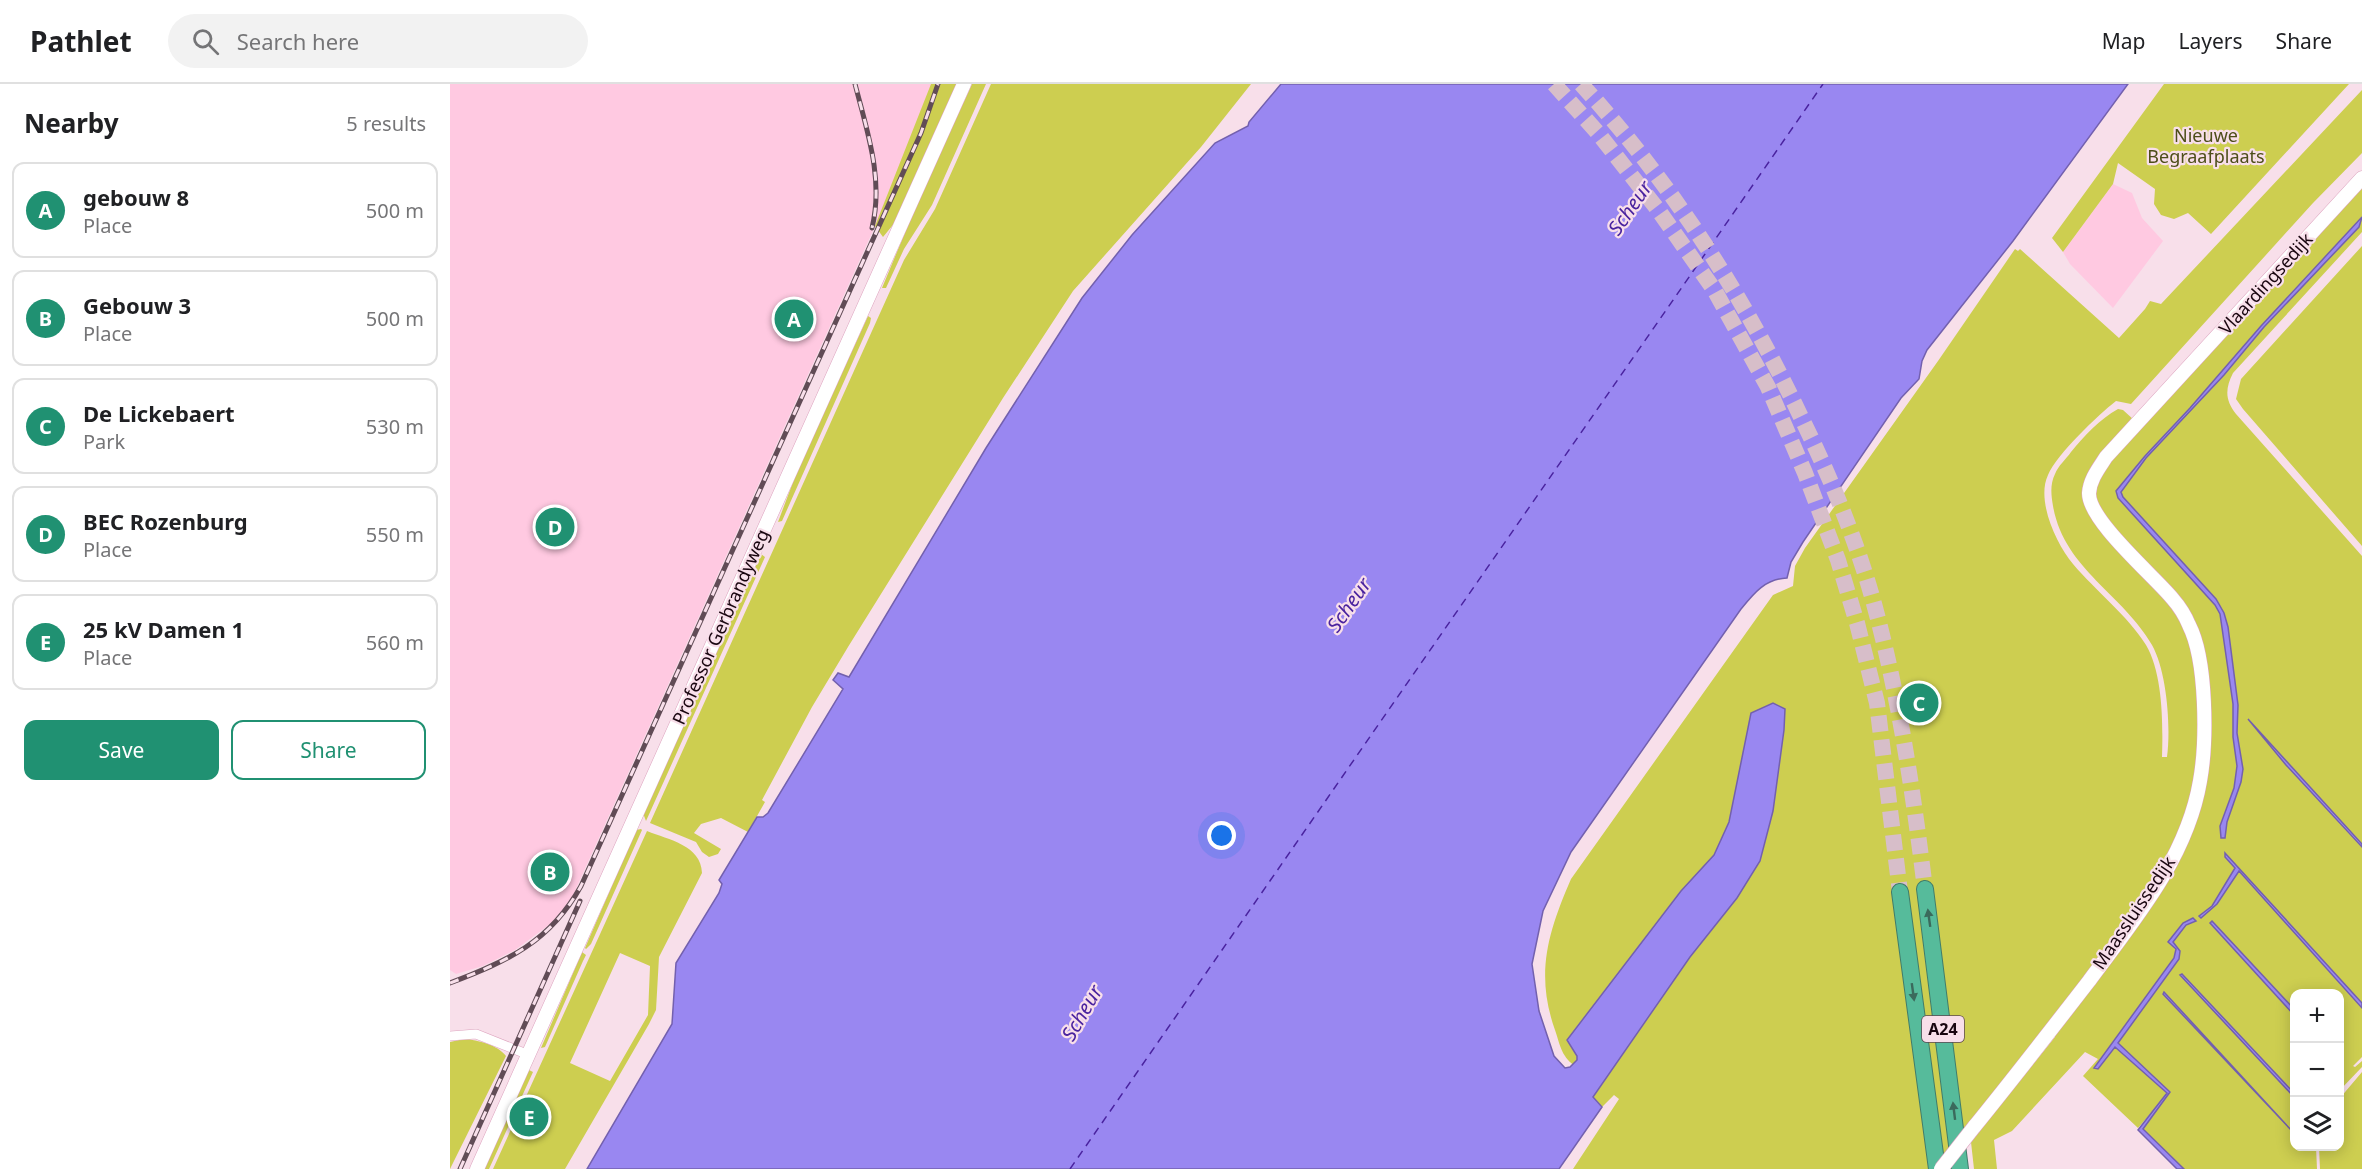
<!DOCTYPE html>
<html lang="en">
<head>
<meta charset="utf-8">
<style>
  body { margin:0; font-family:"Noto Sans",sans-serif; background:#f2f2f2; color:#202124 }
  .controls { position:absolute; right:18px; bottom:18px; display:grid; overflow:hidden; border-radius:12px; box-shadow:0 3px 15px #0003 }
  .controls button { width:54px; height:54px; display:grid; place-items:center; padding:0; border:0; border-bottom:2px solid #e0e0e0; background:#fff; color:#202124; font:30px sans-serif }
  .you { position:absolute; left:772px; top:752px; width:21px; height:21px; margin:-15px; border:4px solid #fff; border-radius:50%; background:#1a73e8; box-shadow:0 0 0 9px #1a73e833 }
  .badge { display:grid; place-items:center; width:39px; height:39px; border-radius:50%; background:#209172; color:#fff; font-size:20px; font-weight:700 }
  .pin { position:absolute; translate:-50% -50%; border:3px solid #fff; box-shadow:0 2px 6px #0006 }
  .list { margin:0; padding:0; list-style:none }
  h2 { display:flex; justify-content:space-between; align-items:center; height:78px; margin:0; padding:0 24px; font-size:26px }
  h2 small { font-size:20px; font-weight:400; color:#757577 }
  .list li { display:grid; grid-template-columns:39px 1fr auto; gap:18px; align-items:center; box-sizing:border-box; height:96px; margin:0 12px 12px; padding:0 12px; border:2px solid #e0e0e0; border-radius:12px }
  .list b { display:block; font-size:22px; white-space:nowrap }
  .list p { margin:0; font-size:20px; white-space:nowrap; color:#757577 }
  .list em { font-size:20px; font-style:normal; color:#757577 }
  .actions { display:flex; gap:12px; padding:18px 24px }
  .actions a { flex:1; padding:14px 0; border:2px solid #209172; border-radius:12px; text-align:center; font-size:21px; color:#209172 }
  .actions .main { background:#209172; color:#fff }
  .icon { flex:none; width:33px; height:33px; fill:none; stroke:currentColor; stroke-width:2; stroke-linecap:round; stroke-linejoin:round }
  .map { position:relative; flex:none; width:1912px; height:1085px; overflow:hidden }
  header { display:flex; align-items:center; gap:36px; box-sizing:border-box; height:84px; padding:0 30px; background:#fff; border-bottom:2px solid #e0e0e0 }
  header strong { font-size:28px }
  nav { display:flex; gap:33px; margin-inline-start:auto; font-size:21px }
  .search { width:420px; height:54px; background:#f2f2f2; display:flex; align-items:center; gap:15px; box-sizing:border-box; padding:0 21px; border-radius:33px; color:#757577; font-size:22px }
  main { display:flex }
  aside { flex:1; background:#fff }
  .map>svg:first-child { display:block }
  .built { fill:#ffc9e1 }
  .green { fill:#cdce50; fill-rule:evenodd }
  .water { fill:#9987f1; stroke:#7360ae; stroke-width:1.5 }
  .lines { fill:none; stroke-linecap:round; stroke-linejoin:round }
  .ferry { stroke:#4a239f; stroke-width:1.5; stroke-dasharray:8 6; stroke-linecap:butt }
  .highway-tunnel { stroke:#d7bec9; stroke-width:16; stroke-dasharray:16 8; stroke-linecap:butt }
  .street-casing { stroke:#dda4bf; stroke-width:10 }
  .secondary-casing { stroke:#dda4bf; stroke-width:15 }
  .highway-casing { stroke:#417c6a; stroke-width:18 }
  .street { stroke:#fff; stroke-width:9 }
  .secondary { stroke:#fff; stroke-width:14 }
  .highway { stroke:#56bb9b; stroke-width:16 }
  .rail-casing { stroke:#614c56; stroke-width:5 }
  .rail { stroke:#f8dfea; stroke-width:3; stroke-dasharray:9; stroke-linecap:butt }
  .secondary-bridge-casing { stroke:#dda4bf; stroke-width:15; stroke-linecap:butt }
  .secondary-bridge { stroke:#fff; stroke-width:14 }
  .oneway { fill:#3b6a5c }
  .labels { text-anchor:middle; stroke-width:4.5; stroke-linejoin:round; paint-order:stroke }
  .shield { fill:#f8dfea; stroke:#5c4751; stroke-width:1.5 }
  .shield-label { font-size:16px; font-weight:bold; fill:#190610 }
  .park-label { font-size:18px; fill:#4d4e19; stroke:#f8dfea }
  .street-label { font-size:18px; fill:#190610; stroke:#f8dfea }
  .water-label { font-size:20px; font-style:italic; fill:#4a239f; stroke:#f8dfea }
</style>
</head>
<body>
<header>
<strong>Pathlet</strong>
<div class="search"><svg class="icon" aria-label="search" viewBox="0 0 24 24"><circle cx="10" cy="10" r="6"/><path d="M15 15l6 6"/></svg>Search here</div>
<nav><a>Map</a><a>Layers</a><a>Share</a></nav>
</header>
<main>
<aside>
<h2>Nearby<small>5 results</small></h2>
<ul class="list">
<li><span class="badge">A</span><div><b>gebouw 8</b><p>Place</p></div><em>500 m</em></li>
<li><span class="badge">B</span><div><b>Gebouw 3</b><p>Place</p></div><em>500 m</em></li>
<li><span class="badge">C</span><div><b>De Lickebaert</b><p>Park</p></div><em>530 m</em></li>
<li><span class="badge">D</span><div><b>BEC Rozenburg</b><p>Place</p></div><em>550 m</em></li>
<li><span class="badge">E</span><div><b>25 kV Damen 1</b><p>Place</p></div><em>560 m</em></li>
</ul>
<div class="actions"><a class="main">Save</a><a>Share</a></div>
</aside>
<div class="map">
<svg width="1912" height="1085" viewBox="0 0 1912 1085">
  <rect width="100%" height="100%" fill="#f8dfea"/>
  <path class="built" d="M0,0h482l-42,109 -320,709 -21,23 -34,25 -32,16 -27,8 -6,-4z
    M1663,100l19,9 10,25 21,23 -50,67 -43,-44 -7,-12z"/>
  <path class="green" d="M481,0h29l-63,136 -14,17 -8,-11z
    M522,0h14l-54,121 -28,44 -18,39h-4l37,-89z
    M541,0h260l-50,63 -128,144 -70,107 -155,249 -36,60 -50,93 3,2 -17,30 -27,-14 -20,6 -7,9 27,16 -3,5 -9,3 -7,-5 -6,-10 -46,-19 254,-563 31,-51z
    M1714,0h185l-138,150 -23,-21 -14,6 -13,-4 -7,-11 1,-15 -37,-26 -5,21 -50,68 -11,-14z
    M1912,6v63l-49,50 -182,201 -15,-3c-18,14 -59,53 -68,74 -12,25 8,69 25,89 22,26 55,52 73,81 17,29 17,79 16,112h5c4,-30 0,-85 -15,-112 -29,-51 -88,-76 -99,-139 -2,-11 -3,-22 2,-32 3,-8 11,-15 16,-22 13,-16 29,-33 47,-43l5,1 11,10c-32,34 -69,62 -34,109 25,26 59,55 78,86 21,33 25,96 22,135l9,-1 -5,-84 -9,-39 -19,-31 -76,-83c-10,-23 1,-38 14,-57l248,-271v48l-129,141c-8,16 -8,27 3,41l126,142v501l-9,9 2,1 7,-6v6l-22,23v-96h-46v152l22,1 1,22h-133l-42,-40 11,-13 -2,-3 -13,15 -55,-52 15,-17 -13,-7 -73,79 -18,9 3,29h-23l-3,-27 84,-105 -11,-7 -112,139h-359l46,-70 -5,-4 -12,12 -9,-10 8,-12c-9,-7 -31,-20 -36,-29 -5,-7 -7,-18 -10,-26 -20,-56 -7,-98 16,-151l202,-284 20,-9 2,-20 10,-18 133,-187 77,-112 3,2 2,-2 99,89 26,-29 5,-8 11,3z
    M1912,162v300l-119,-137 -7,-10 5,-20z
    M418,232l3,2 -1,5 -88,198 -4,1 20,-53z
    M311,470l4,3 -119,264 -3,-8z
    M191,745l1,1 -51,114 -5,5 -1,-1 51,-118z
    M197,747c22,9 54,14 55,42l-43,84 -3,53 -7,14 -84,145h-72zM170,869l30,13 -2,49 -38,66 -40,-18z
    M132,868l4,3 -3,6 -38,86 -4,1z
    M14,955c14,1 34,6 42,17l-56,113v-127z
    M79,986l4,2 -44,97h-6z
    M1912,988v97h-42l-1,-22 21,-1v-48z"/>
  <path class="water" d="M831,0h847l-115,157 -86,109 -5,11 -3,18 -18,19 -98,144 -12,20 -4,16c-22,1 -33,15 -46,31l-170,243 -28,59 -11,53 7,47 15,45 11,12 5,-1 7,-7v-4l-10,-16 114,-149 33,-36 15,-33 22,-109 22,-10 12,6 -1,21 -11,81 -13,50 -23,37 -47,59 -97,140 9,10 -43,62h-972l85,-145 4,-61 43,-70 3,-9 -3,-4 38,-63h6l5,-4 75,-124 -10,-9 5,-7 11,4 137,-229 96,-150 50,-63 83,-92 33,-17 1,-4z
    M1912,133l-3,10 -95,100 -40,48 -78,83 -25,34 2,5 93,102 8,14 4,14 10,78 -1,28 6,36 -2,13 -14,40 -2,16h-4l-1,-12 14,-38 3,-22 -4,-29v-33l-13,-90 -5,-9 -97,-107 -2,-7 29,-35 45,-48 71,-82z
    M1798,635l114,125v3l-76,-82z
    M1775,769l137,150v5l-123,-137 -22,33 -16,14 -2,-2 13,-10 23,-38 -10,-11z
    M1743,834l3,3 -10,4 -13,17 7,9 -1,8 -61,84 52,49 -27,37 41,40h-7l-39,-39 29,-37 -52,-46 -17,22 -4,-1 80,-110 2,-9 -8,-7 15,-19z
    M1762,837l82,88v6l-84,-92z
    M1732,890l112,119v4l-114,-122z
    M1714,908l128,139 -129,-137z"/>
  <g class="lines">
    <path class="ferry" d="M620,1085l753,-1085"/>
    <path class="highway-tunnel" d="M1104,0l44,49 61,78 56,80 53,96 37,86 33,87 19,63 20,80 23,189
      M1131,0c90,98 162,211 219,331 29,59 55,121 73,185 26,95 40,191 52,289"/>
    <g class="street-casing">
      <path id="street" d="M0,952l26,-2 53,21"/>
    </g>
    <g class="secondary-casing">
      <path id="secondary" d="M1524,1043c39,-48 77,-97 115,-146 45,-61 98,-123 111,-200 7,-39 7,-121 -11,-156 -4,-10 -10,-19 -17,-27 -18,-22 -84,-78 -83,-105 1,-14 10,-25 17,-36l256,-279
        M27,1085l487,-1085"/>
    </g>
    <g class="highway-casing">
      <path id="highway" d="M1475,805l35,280
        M1450,808l37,277"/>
    </g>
    <use href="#street" class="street"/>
    <use href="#secondary" class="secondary"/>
    <use href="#highway" class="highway"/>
    <g class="rail-casing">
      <path id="rail" d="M405,0c12,47 29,95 17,144
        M0,899c58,-22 100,-41 131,-97l340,-753 17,-49
        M10,1085l120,-268"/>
    </g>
    <use href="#rail" class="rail"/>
    <g class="secondary-bridge-casing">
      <path id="secondary-bridge" d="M1491,1085l33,-42"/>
    </g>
    <use href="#secondary-bridge" class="secondary-bridge"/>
  </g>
  <defs><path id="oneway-solid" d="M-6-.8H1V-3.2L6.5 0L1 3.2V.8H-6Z" transform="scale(1.5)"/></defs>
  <g class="oneway">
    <use href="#oneway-solid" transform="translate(1479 834) rotate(-98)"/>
    <use href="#oneway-solid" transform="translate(1463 908) rotate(82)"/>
    <use href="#oneway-solid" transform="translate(1504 1027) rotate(-97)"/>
  </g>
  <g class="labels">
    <rect class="shield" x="1472" y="932" width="42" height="26" rx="4.5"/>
    <g class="shield-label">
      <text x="1493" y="951">A24</text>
    </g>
    <g class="park-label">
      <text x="1756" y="58">Nieuwe<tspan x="1756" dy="21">Begraafplaats</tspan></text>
    </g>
    <g class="street-label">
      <text transform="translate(1816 200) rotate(-48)" y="6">Vlaardingsedijk</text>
      <text transform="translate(271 543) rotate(-66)" y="6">Professor Gerbrandyweg</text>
      <text transform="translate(1684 829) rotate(-56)" y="6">Maassluissedijk</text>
    </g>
    <g class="water-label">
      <text transform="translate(1180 124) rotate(-55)" y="7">Scheur</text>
      <text transform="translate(899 521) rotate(-55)" y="7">Scheur</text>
      <text transform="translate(632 929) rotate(-60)" y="7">Scheur</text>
    </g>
  </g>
</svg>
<div class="controls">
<button>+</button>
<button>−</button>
<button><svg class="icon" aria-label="layers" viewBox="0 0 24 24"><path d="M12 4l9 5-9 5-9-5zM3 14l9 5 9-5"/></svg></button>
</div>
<div class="you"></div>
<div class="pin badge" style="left:344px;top:235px">A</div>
<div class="pin badge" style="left:100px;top:788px">B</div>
<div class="pin badge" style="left:1469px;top:619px">C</div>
<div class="pin badge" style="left:105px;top:443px">D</div>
<div class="pin badge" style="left:79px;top:1033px">E</div>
</div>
</main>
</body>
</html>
